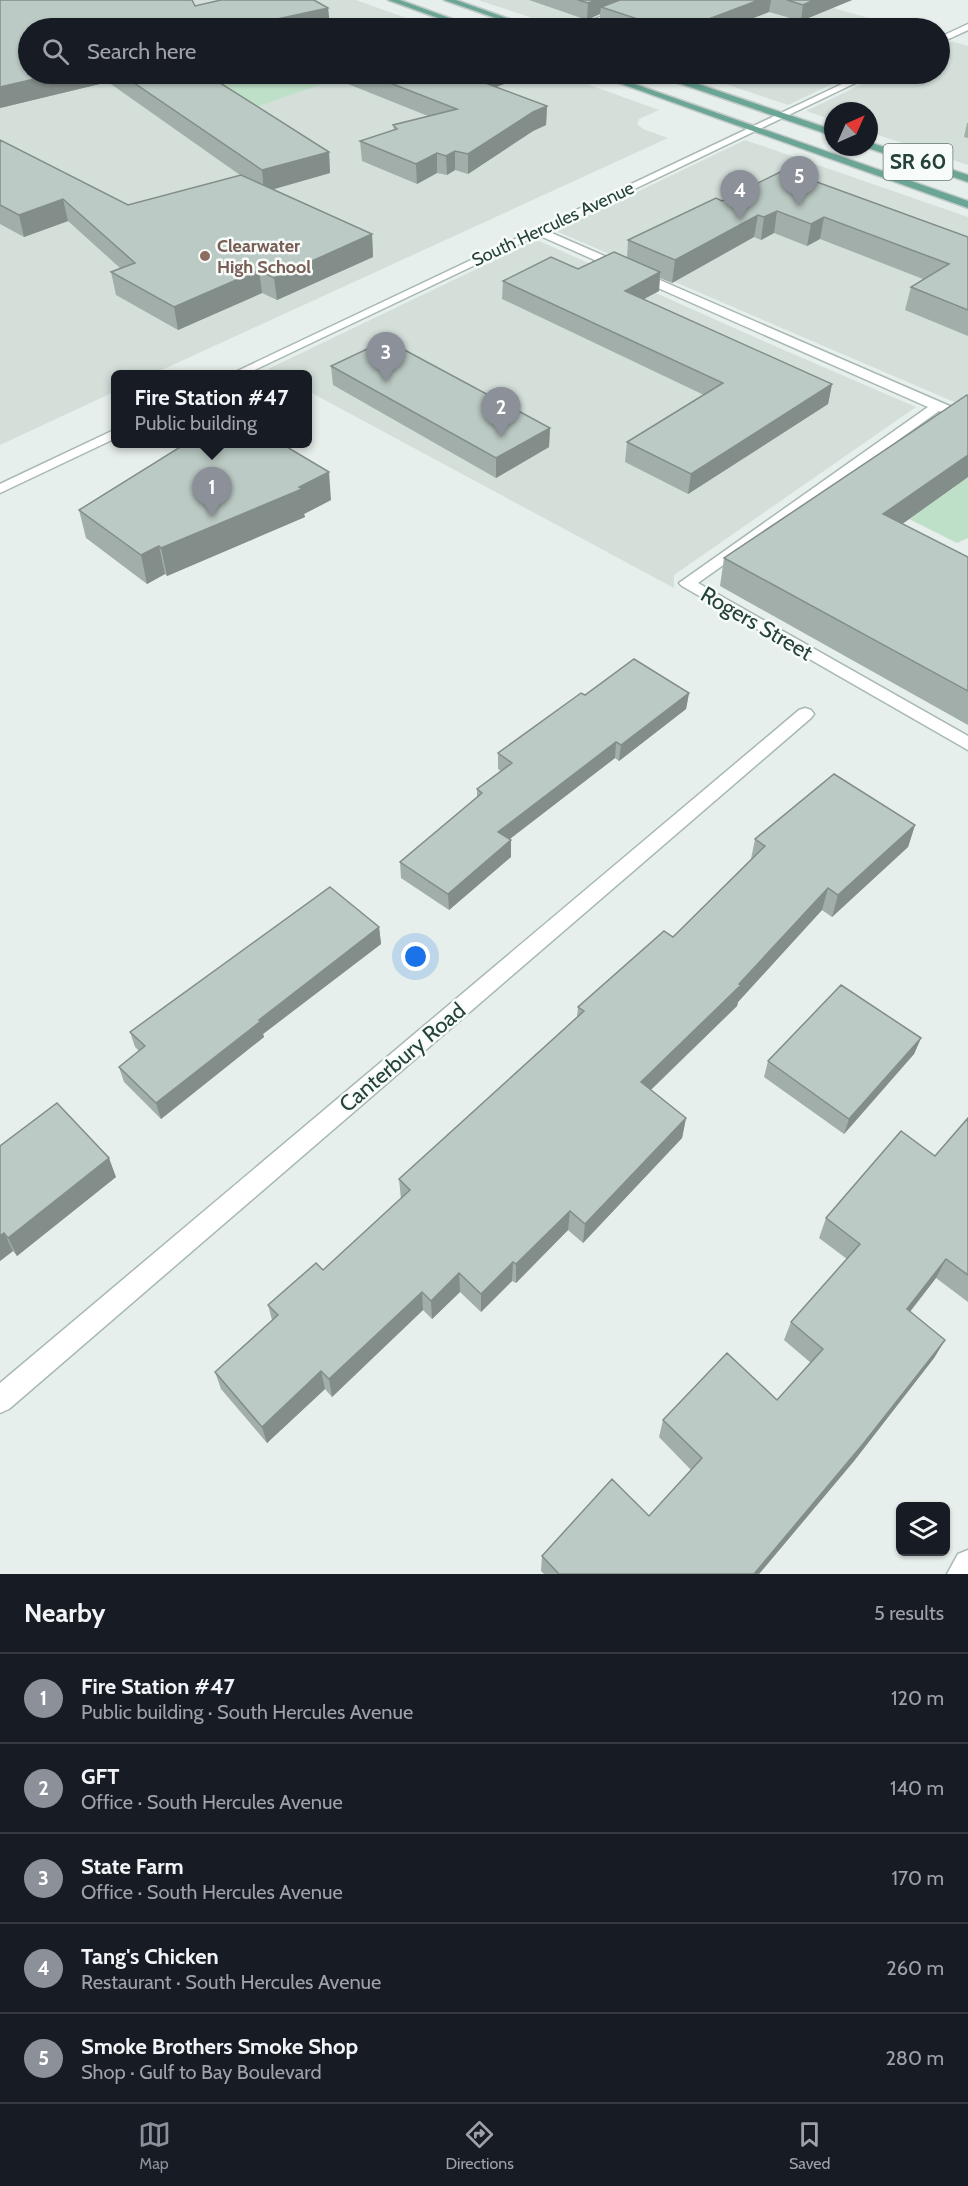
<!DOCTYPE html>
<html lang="en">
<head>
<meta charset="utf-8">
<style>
  body { margin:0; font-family:Cabin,sans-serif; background:#242831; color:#f1f3f6 }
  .controls { position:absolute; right:18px; bottom:18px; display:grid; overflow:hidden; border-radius:9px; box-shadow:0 2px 4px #0004 }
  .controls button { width:54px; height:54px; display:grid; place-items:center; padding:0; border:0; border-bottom:2px solid #363941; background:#171b24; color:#f1f3f6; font:30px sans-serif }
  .compass { position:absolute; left:824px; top:102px; width:54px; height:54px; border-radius:50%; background:#171b24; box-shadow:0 2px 4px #0004; rotate:45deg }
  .you { position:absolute; left:416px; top:957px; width:21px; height:21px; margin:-15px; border:4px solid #fff; border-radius:50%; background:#1a73e8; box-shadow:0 0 0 9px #1a73e833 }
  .badge { display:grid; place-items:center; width:39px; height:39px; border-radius:50%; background:#8c9099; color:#fff; font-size:20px; font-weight:700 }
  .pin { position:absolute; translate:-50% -50px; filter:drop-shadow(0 2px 3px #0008) }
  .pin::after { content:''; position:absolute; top:32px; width:21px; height:18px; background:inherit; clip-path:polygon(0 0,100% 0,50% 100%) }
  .popup { position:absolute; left:111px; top:370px; width:201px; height:78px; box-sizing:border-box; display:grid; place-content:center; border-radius:9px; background:#171b24; filter:drop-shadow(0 2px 4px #0005); font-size:20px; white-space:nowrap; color:#9ea1a6 }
  .popup b { font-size:22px; color:#f1f3f6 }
  .popup::after { content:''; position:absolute; left:50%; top:100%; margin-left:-12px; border:12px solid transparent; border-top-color:#171b24 }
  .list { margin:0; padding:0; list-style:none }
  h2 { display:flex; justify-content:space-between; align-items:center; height:78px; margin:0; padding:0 24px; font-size:26px }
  h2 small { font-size:20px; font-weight:400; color:#9ea1a6 }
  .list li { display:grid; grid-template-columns:39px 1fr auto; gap:18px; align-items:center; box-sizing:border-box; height:90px; padding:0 24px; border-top:2px solid #363941 }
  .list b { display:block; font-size:22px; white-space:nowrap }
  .list p { margin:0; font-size:20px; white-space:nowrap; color:#9ea1a6 }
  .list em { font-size:20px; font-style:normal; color:#9ea1a6 }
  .icon { flex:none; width:33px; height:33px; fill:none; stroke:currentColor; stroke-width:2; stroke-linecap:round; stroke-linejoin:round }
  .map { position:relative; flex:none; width:968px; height:1574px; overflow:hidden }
  .search { position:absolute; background:#171b24; box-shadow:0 2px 4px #0004; left:18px; right:18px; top:18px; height:66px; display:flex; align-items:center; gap:15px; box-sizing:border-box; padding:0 21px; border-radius:33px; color:#9ea1a6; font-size:22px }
  .sheet { height:528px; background:#171b24 }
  nav { display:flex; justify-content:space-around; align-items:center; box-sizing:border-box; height:84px; border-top:2px solid #363941; background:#171b24; font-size:16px; color:#9ea1a6 }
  nav a { display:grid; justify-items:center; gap:3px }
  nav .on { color:#8c9099 }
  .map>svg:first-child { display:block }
  .built { fill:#d4dfda }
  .green { fill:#bfe0c8 }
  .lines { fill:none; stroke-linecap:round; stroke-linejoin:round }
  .minor-casing { stroke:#a8b8b2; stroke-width:3 }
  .major-casing { stroke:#c2cac8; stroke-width:3 }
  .minor { fill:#fff; fill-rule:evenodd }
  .major { fill:#6aa596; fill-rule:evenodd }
  .wall { fill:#a1aea9 }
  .shaded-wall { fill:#838d89 }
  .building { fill:#bbcac4; stroke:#838d89; stroke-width:1.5 }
  .education-dot { fill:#8d6e63; stroke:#f7fbf9; stroke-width:2 }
  .labels { text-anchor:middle; stroke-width:5; stroke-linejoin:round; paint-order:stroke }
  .far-street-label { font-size:18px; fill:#24423a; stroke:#f7fbf9 }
  .far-education-label { font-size:18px; font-weight:bold; fill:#785e54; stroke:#f7fbf9; text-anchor:start }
  .shield { fill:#f7fbf9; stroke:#637a73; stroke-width:1.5 }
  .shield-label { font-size:21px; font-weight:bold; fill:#24423a }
  .street-label { font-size:22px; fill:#24423a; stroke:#f7fbf9 }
</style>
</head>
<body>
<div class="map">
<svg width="968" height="1574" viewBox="0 0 968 1574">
  <rect width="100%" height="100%" fill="#e6efeb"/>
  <path class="built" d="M0,0h356l78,28h-406v46h531l100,36 -20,9 -2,5 6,5 25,9 -515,236h-37v17l-116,54z
    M478,0h159l-74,28z
    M663,0h141l101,28h-315z
    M951,41l17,5v119l-99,-33v-21h-36v9l-27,-9 77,-37h57v-27z
    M696,74h158l-66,31z
    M745,140l223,77v191l-412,-177z
    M537,240l224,100 155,67 -242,168v13l-366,-197v-17h-30l-10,-5z"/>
  <path class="green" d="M179,74h172l-106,37z
    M968,477v61l-11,5 -48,-24z"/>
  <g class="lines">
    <g class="minor-casing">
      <path id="minor" d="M642,0h12l-70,28h-11z
        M968,24v6l-28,13v-6z
        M863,74h11l-327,157 421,183v9l-29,-12 -241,172 270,153v14l-286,-164 -3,-3 249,-176 -390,-172 -292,139h-15z
        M116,429v9l-116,55v-9z
        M805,708l6,2 3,4 -3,4 -802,691 -9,4v-30l799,-673z
        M968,1550v24h-21l11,-20z"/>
    </g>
    <g class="major-casing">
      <path id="major" d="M388,0h12l77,28h-11z
        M444,0h12l79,28h-11z
        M594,74h12l362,127v7z
        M657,74h12l164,56v6l-175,-60z
        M869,142l99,33v7l-103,-35h4z"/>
    </g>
    <use href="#minor" class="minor"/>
    <use href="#major" class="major"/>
  </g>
  <path class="wall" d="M0,0l195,6 133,2 2,19 -302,47h178l123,78 1,21 -57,16 99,45 1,23 -96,43 -15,-7 -84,37 -62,-35 -5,-23 9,-4 -52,-47 -44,16 -24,-13v-84l128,65 112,-30 -132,-93 -108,26z
    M529,0h323l-51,21 -32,-9 -42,16h-114l-13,-4v-10l-13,6z
    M347,74h178v2l-29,11 51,19 -1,19 -13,6 -65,43 -13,-4 -8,5 -10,-2 -20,11 -55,-23 -2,-20 34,-11 -1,-5 35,-9 -80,-32z
    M967,123h1v15l-4,-1z
    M722,201l246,36v99l-63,-26 6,-23 12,-8 -103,-40 -13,7 -33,-13 -13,7 -7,-3 -82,46 -12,-5 -1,13 -16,8 189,85 -4,20 -140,90 -63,-32 2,-20 77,-47 -202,-96 1,-18 75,-12 49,-11 1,-18z
    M331,366l219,62 -1,19 -53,31 -163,-93z
    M968,477l-66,47 66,33v168l-248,-139 4,-28z
    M331,500l-27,14 1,3 -138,59 -2,-2 -18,10 -61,-46 -7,-28z
    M689,693l-3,16 -67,52 -4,-3 -105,81 1,18 -62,53 -48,-32 -1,-16 77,-64v-9l24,-18 -3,-2v-16l87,-58z
    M915,825l-7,22 -76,70 -10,-7 -84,92 -1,4 -86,84 35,28 -4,20 -99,105 -15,-13 -52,53 -4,-2 -31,31 -21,-20 -28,27 -9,-9 -91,87 -7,-8 -58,54 -46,-54 -6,-17 57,-52 -4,-15 55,-35 78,-71 -2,-20 178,-162 1,-10 95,-70 78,-78 4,-20z
    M379,927l2,17 -118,90 1,3 -103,82 -37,-37 -5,-15 20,-16 -4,-4 -5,-15z
    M921,1038l-7,16 -70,80 -80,-57 4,-16z
    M968,1118v184l-32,-24 -26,34 35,28 -11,18 -80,103 -95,113h-215l-3,-3 1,-15 107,-40 42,-46 -32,-33 4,-17 114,-20 34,-37 -27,-23 7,-18 56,-63 -28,-21 7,-20 109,-62z
    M0,1146l116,31 -99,79 -4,-5 -13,10z"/>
  <path class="shaded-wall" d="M596,0h40l-35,7 -1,7 -13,6 1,-17z
    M759,0h12l-2,12 -42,16h-42z
    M814,0h38l-51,21 2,-16z
    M328,8l2,19 -9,1h-85z
    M56,74h50l2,8 -108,26v-21z
    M484,74h41v2l-53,20v-18z
    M547,106l-1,19 -13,6 -65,43v-20l65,-42z
    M455,151v19l-8,5 -1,-19z
    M329,152l1,21 -66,19 -2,-22z
    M437,153v20l-20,11 -1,-20z
    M63,199l5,22 -44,16 -5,-22z
    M777,211l-3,22 -13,7 3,-23z
    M758,215l-4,22 -82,46 3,-23z
    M824,217l-4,22 -13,7 4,-22z
    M372,234l1,23 -96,43 -3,-22z
    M259,270l3,23 -84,37 -4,-23z
    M660,272l-1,19 -35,19 1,-19z
    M832,384l-4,20 -140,90 3,-20z
    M550,428l-1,19 -53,31v-20z
    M968,455v22l-91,65 6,-28z
    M329,472l2,28 -27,14 1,3 -138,59 -6,-28 138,-61z
    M159,546l6,28 -18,10 -6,-29z
    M689,693l-3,16 -67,52 2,-16z
    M616,742l-1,16 -117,90v-16z
    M915,825l-7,22 -76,70 6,-22z
    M511,840v17l-62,53 -1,-16z
    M828,888l-6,22 -84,92 -1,4 -99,96 3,-20 98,-98z
    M379,927l2,17 -118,90 1,3 -103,82 -5,-16 103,-83z
    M921,1038l-7,16 -70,80 5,-15z
    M686,1118l-4,20 -99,105 2,-19z
    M109,1158l7,19 -99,79 -9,-18z
    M570,1211l-2,19 -52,53v-19z
    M4,1233l9,18 -13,10v-25z
    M946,1259l-10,19 -39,50 10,-19z
    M513,1262l-1,19 -31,31v-18z
    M459,1273l1,19 -28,27 -1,-18z
    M422,1292l1,18 -91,87 -3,-18z
    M945,1340l-11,18 -80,103 -95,113h-5z
    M321,1371l4,18 -58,54 -5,-16z"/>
  <path class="building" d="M0,0h192l3,6 26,-6h93l14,8 -92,20h-208v46h28l-56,13z
    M578,0h18l-8,3z
    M620,0h139l-74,28h-20l-64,-21z
    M787,0h27l-11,5z
    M121,74h85l123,78 -67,18z
    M367,74h117l-12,4 75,28 -14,6 -65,42 -13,-3 -9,5 -9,-3 -21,11 -56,-23 37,-12 -4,-4 64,-16z
    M0,140l128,65 113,-30 131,59 -98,44 -15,-8 -85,37 -63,-35 24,-9 -72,-64 -44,16 -19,-10z
    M784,170l184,67v73l-57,-23 38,-23 -125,-47 -13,7 -34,-13 -13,6 -6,-2 -83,45 -47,-20 88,-42 6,3z
    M614,252l46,20 -35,19 207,93 -141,90 -64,-32 96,-59 -220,-102 48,-24 27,12z
    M386,340l164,88 -54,30 -165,-92z
    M967,395l1,1v59l-85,59 85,43v134l-244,-133z
    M185,444h97l47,28 -30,15 3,2 -141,59 -2,-2 -18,9 -62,-45z
    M634,659l55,34 -68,52 -5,-3 -118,90 13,8 -63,54 -48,-32 82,-69 -5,-4 35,-26 -14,-10 83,-60 4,2z
    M834,774l81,51 -77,70 -10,-7 -89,96 2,1 -100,97 45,36 -101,106 -15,-13 -54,53 -3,-2 -32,32 -22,-21 -28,28 -9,-9 -93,87 -8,-8 -59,56 -47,-55 63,-57 -10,-10 48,-42 7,7 87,-80 -11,-11 185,-168 -6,-4 86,-76 9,6 92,-91 -10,-7z
    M330,887l49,40 -120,93 2,1 -105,82 -37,-36 26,-21 -15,-14z
    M841,985l80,53 -72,81 -81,-58z
    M57,1103l52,55 -101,80 -4,-5 -4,3v-90z
    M968,1118v157l-22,-16 -39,50 38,31 -82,104 -109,130h-195l-17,-18 70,-77 37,37 53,-58 -39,-38 64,-67 50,47 46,-51 -32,-27 69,-78 -34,-26 75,-87 34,25z"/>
  <circle class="education-dot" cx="205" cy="256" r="6"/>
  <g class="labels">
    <g class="far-street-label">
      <text transform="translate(553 224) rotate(-25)" y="6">South Hercules Avenue</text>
    </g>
    <g class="far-education-label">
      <text x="217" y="252">Clearwater<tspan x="217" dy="21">High School</tspan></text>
    </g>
    <rect class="shield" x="883.5" y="144" width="69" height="36" rx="4.5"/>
    <g class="shield-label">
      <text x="918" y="169">SR 60</text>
    </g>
    <g class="street-label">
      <text transform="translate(757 623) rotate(30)" y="8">Rogers Street</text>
      <text transform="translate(402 1057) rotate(-40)" y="8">Canterbury Road</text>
    </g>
  </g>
</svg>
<div class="controls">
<button><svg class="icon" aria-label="layers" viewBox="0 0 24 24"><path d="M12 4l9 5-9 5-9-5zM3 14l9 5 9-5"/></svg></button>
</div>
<svg class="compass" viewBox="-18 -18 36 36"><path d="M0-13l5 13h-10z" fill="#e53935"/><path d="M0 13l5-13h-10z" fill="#9ea1a6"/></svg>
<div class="you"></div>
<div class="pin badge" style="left:212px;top:517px">1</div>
<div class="popup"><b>Fire Station #47</b>Public building</div>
<div class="pin badge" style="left:501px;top:437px">2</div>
<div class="pin badge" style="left:386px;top:382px">3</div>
<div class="pin badge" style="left:740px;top:220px">4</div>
<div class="pin badge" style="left:799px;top:206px">5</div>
<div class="search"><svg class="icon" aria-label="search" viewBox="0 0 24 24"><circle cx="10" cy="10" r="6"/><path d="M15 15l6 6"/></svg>Search here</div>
</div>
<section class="sheet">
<h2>Nearby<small>5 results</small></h2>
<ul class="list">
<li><span class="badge">1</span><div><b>Fire Station #47</b><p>Public building · South Hercules Avenue</p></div><em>120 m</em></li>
<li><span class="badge">2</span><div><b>GFT</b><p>Office · South Hercules Avenue</p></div><em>140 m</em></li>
<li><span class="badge">3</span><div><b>State Farm</b><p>Office · South Hercules Avenue</p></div><em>170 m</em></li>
<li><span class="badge">4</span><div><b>Tang's Chicken</b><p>Restaurant · South Hercules Avenue</p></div><em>260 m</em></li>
<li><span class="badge">5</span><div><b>Smoke Brothers Smoke Shop</b><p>Shop · Gulf to Bay Boulevard</p></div><em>280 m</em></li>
</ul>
</section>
<nav>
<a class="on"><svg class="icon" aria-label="map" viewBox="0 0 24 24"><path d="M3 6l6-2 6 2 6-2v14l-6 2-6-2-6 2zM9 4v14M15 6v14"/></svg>Map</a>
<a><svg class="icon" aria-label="directions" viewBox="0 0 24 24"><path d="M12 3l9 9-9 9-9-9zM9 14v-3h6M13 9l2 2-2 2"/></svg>Directions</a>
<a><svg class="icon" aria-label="saved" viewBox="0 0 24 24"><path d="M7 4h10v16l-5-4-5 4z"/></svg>Saved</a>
</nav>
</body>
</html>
